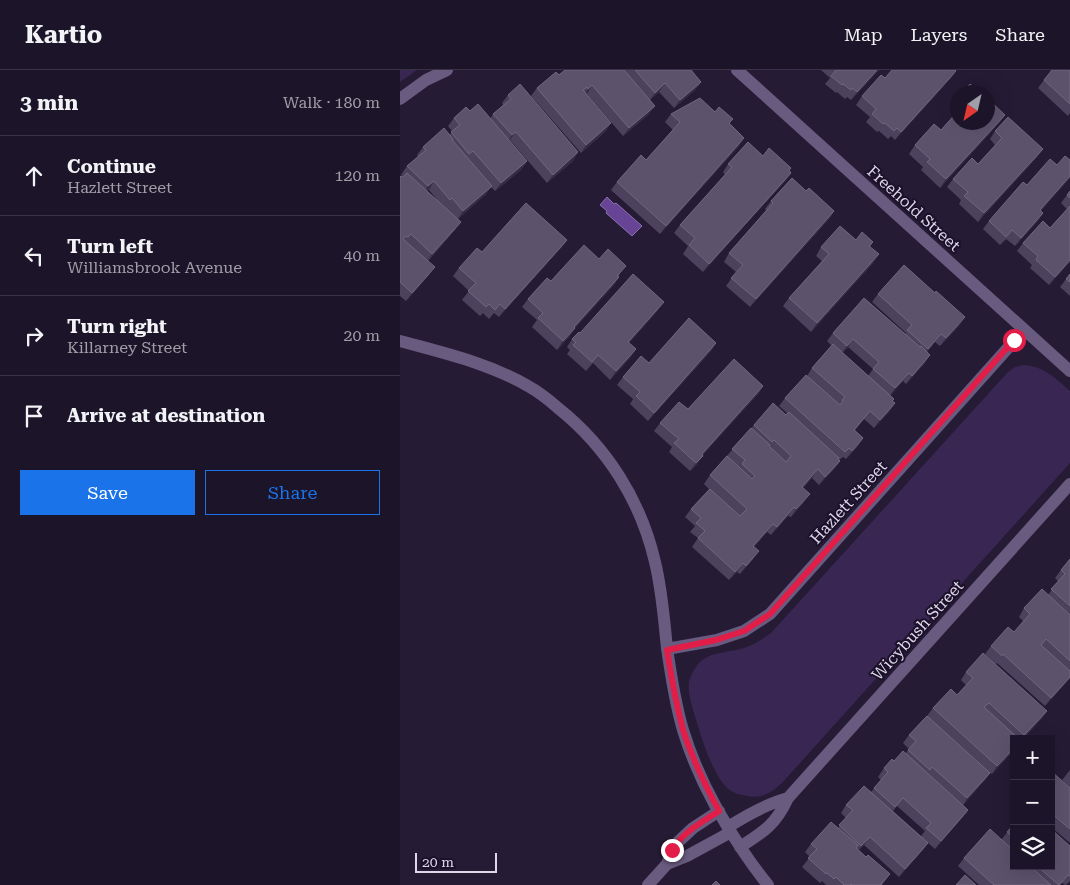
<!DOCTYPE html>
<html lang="en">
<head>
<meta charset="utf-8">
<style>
  body { margin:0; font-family:"Roboto Serif",serif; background:#251d30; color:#f1f3f6 }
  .controls { position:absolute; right:15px; bottom:15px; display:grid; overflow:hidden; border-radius:0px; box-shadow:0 5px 20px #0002 }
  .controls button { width:45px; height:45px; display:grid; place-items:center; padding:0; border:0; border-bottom:1px solid #3a3345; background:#1c1428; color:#f1f3f6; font:25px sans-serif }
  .compass { position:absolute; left:550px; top:15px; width:45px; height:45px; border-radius:50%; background:#1c1428; box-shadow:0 5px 20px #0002; rotate:214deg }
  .scale { position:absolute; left:15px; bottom:12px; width:82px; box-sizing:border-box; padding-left:5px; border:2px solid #ddd7e9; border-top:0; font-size:14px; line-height:18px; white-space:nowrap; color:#ddd7e9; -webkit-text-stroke:4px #1c112a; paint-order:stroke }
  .stop { position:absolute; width:15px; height:15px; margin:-11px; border:4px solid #e11d48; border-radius:50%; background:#fff }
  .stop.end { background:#e11d48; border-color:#fff; box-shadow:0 1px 5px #0008 }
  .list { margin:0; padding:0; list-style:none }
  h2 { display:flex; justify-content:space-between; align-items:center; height:65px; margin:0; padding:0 20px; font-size:21px }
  h2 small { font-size:16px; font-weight:400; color:#a09ea8 }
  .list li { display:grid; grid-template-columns:32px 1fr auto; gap:15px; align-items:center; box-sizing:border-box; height:80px; padding:0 20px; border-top:1px solid #3a3345 }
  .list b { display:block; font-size:19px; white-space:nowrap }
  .list p { margin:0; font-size:16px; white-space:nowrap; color:#a09ea8 }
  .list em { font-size:16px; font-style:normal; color:#a09ea8 }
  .actions { display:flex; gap:10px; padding:15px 20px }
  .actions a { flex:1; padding:11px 0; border:1px solid #1a73e8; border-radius:0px; text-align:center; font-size:18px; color:#1a73e8 }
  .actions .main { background:#1a73e8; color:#fff }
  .icon { flex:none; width:28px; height:28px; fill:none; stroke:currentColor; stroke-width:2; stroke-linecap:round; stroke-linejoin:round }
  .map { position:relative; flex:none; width:670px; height:815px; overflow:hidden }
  header { display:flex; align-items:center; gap:30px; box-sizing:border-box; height:70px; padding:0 25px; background:#1c1428; border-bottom:1px solid #3a3345 }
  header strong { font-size:24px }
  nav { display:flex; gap:28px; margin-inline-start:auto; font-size:18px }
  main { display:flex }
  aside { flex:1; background:#1c1428 }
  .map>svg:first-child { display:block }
  .green { fill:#392653 }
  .water { fill:#674495; stroke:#8a70ae }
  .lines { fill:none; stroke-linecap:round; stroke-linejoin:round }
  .minor { stroke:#695b7f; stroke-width:12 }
  .wall { fill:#4d425e; fill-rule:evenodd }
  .shaded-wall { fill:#362c47 }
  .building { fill:#5c526c; stroke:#706780 }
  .route { stroke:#e11d48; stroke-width:6 }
  .labels { text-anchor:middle; stroke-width:4; stroke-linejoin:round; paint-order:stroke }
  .street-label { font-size:16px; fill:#ddd7e9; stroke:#1c112a }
</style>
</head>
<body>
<header>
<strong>Kartio</strong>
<nav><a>Map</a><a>Layers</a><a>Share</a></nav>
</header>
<main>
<aside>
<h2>3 min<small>Walk · 180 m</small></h2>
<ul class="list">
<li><svg class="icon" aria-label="ahead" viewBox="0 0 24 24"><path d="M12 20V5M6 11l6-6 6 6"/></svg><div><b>Continue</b><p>Hazlett Street</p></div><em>120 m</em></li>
<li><svg class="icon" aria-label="left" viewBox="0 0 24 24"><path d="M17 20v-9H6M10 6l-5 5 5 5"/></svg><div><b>Turn left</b><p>Williamsbrook Avenue</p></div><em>40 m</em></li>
<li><svg class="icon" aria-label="right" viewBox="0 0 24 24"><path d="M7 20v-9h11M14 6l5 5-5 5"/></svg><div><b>Turn right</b><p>Killarney Street</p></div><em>20 m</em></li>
<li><svg class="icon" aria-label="arrive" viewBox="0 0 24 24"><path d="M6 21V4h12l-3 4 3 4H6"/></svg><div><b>Arrive at destination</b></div></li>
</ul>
<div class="actions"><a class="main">Save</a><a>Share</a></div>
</aside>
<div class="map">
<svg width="670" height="815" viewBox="0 0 670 815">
  <rect width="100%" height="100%" fill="#251b35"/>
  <path class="green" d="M0,0h17l-17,12z
    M623,295c21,1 32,13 47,26v72l-288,320c-10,9 -20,16 -34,13 -6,-1 -13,-2 -18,-6 -15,-10 -27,-47 -32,-64 -4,-14 -11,-31 -9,-45 2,-6 5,-12 9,-17 12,-13 31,-11 46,-16 10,-3 18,-9 27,-15l237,-261 7,-5z"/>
  <path class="water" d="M207,127l7,7 2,-1 26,23 -10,10 -26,-23 1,-2 -7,-6z"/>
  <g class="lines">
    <path class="minor" d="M337,0l333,301
      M0,29l26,-19 21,-10
      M0,271c44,12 88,22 128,45 11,6 21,14 30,22 49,39 83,93 97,154 7,28 9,58 12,86 4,28 8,55 16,82 13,43 35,84 60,121 8,12 16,23 25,34
      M267,579l50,-9 27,-9 26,-17 254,-284
      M328,757c19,-12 38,-23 60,-29
      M340,777c24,-15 36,-23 48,-49l282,-314
      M267,794l20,-8 44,-24
      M248,815l19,-21 5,-13 6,-9 15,-14 26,-17"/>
  </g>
  <path class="wall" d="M165,0h126l10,12 -6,8 -21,18 -15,-16 -9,8 -1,14 -26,22 -36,-42h-1l20,37 -25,22 -50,-57 6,-8 22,-13z
    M421,0h58l-28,30 -4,-3 -2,2 -8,-7 -1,1 -11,-9 5,-6z
    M670,0v43l-2,3 -30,-28 6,-8z
    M556,1l-6,8 -55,61 -4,-4 -3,3 -9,-8 -2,1 -11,-10 4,-5 -14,-12 6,-9 23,-18z
    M108,25l70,57 -5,9 -26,22 -37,-43 -1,1 18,20 -6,9 -26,21 -4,-4 -5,7 -28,25 -3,11 -27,31 1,14 -23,26 -6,-5v-119h3v-1l-2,-1 6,-9 11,-9 -1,-2 6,-8 27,-12 2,-4 -4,-5 6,-8 16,-7 20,8 3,-5 10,-9 -1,-2zM29,120l10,12 -12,-11z
    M558,27v13l-6,-5z
    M315,42l18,7 -4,5 10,22 -79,88 -49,-44 6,-8 29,-22 27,-30 -8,-8 6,-8z
    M605,45l-6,8 -59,65 -19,-18 2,-3 -14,-13 6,-9 26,-15z
    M595,61l48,18 -6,8 -59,65 -19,-18 2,-4 -14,-13 6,-8 25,-15 17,-19 -5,-6z
    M363,86l28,17 -6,8 -82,91 -20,-18 5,-8 -14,-13 6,-8 45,-50 -2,-3 5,-8z
    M670,90v18l-30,33 3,2 -6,9 -22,24 -9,-7 -6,6 -17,-16 6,-8 38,-36 30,-20z
    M406,121l28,20 -5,8 -79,88 -24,-21 10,-14 -12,-10 5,-9 38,-42 -2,-2 6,-8z
    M670,121v71l-21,23 -19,-17 2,-3 -15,-14 6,-8 27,-15 17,-19 -6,-6z
    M167,170l-6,8 -62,69 -5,-4 -5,6 -6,-6 -3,3 -18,-16 7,-9 -16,-15 6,-8 23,-16z
    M456,170l17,2 -3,5 3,16 -62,69 -28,-26 6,-8 33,-37 -6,-5 5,-9z
    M199,189l21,15 -2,3h1l-6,9 -38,42 -6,9 -12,13 -25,-23 5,-7 -15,-13 6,-8 23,-18z
    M670,204v22l-10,-9z
    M478,224l81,32 -19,20 -5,-4 -8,10 -2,11 -19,21 -3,-3 -13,15 2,5 3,2 -6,9 -15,16 -10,-9 -9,11 8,8 -5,8 -12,13 -3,-2 -4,3 -1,-1 2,2 -6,8 -15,16 -7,-7 -9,10 1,14 -13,15 -3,-1 -17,19 -4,-3 -13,15 -1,12 -13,15 -3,-2 -8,8 -37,-33 6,-9 -8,-6 5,-6 -10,-9 6,-8 18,-20 -5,-5 6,-9 44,-50 32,-10 1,-2 -8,-7 6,-8 22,-22 5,-8 20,-22 -5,-5 6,-8 72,1 1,-1 -34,-31zM448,277l25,22 -5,7 -26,-23z
    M258,240l-29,33 7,6 -6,9 -20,22 -17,-17 -7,8 -19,-17 3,-4 -3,-3 5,-8 8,-6z
    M316,273l-5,8 -63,70 -18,-17 3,-5 -16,-14 6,-8 26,-14z
    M363,316l-5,8 -56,61 -5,9 -7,7 -21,-19 3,-5 -18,-16 6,-8 28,-14z
    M670,489v119l-25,28 -48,-43 -1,1 -11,-10 6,-8 23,-14 9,-11 -4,-4 5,-9 24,-13 10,-14 -3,-3 6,-8z
    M566,602l81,39 -6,8 -18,20h-9v11l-22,24 -2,-1 -6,8 -21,24 5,5 -6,8 -27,31 -7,-6 -6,8 -23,26 -35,-32 -5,5 7,7 24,17 -8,11h-56l-4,-4 -2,2 -18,-16 8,-10 -5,-5 6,-8 27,-16 8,-10 -5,-5 5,-8 25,-13 10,-12 -3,-3 6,-9 21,-14 4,-5 -6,-6 6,-8 18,-19 6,-8 24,-13 9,-10 -5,-5zM497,736l28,25 -4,5 -28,-25z
    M670,700v18l-8,-8z
    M651,701l19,17v55l-19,-16z
    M614,754v42h37l19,-20v35l-4,4h-1l-3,-2 -2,2h-81l-21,-19 6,-8 37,-18z"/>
  <path class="shaded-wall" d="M477,0h2l-28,30 6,-8z
    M556,1l-6,8 -55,61 6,-8z
    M301,12l-6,8 -21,18 6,-8z
    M265,13l-6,9 -10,9 6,-8z
    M192,15l-5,9 -5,3 6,-8z
    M255,36l-6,8 -26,22 6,-8z
    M605,45l-6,8 -59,65 6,-9z
    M211,53l-5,8 -25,22 5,-8z
    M116,62l-6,8 -4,4 6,-9z
    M344,68l-5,8 -79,88 6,-8z
    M643,79l-6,8 -59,65 6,-9z
    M178,82l-5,9 -26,22 6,-8z
    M127,91l-6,9 -26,21 6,-8z
    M391,103l-6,8 -82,91 6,-8z
    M670,106v2l-36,41 6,-9z
    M34,111l-5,9 -6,4 5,-8z
    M92,116l-6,8 -29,26 6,-9z
    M434,141l-5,8 -79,88 6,-8z
    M643,143l-6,9 -22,24 6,-8z
    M61,152l-6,8 -29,32 6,-8z
    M167,170l-6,8 -62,69 6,-8z
    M479,184l-6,9 -62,69 6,-9z
    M670,190v2l-21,23 6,-8z
    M35,197l-6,8 -23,26 6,-8z
    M219,207l-6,9 -45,50 6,-9z
    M264,232l-6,8 -36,40 6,-8z
    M565,247l-6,9 -19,20 6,-8z
    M175,258l-6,9 -12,13 6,-9z
    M541,264l-6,8 -13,15 6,-8z
    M453,269l-5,8 -7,7 6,-8z
    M316,273l-5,8 -63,70 6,-8z
    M236,279l-6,9 -20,22 6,-9z
    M530,285l-5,8 -19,21 6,-8z
    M509,303l-6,8 -14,16 6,-9z
    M363,316l-5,8 -62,69 6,-9z
    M495,333l-6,9 -15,16 6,-8z
    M463,368l-5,8 -12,13 6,-8z
    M303,386l-6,8 -7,7 6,-8z
    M440,391l-6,8 -15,16 6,-8z
    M418,399l-6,9 -16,17 6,-8z
    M410,424l-6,8 -13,15 5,-8z
    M394,437l-6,9 -17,19 6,-8z
    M373,454l-6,8 -20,22 6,-8z
    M359,481l-6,8 -13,15 6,-8z
    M343,493l-6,9 -8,8 6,-8z
    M670,607l-3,5 -22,24 6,-8z
    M647,641l-6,8 -18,20h-1z
    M614,678v2l-22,24 5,-8z
    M590,703l-6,8 -22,26 5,-9z
    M568,740l-6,8 -27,31 6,-8z
    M470,767l-6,8 -9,9 6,-8z
    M528,773l-6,8 -23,26 6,-8z"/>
  <path class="building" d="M165,0h59l31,36 -26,22 -37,-43 -4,4 -1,-2 -4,3 28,33 -25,22 -49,-57 19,-16 3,3z
    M235,0h56l10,12 -21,18 -15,-17 -10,10z
    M436,0h41l-20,22 -5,-4 -1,2 -8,-6 -1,1 -11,-9z
    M492,0h63l1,1 -55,61 -4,-4 -3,3 -9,-8 -2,1 -11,-10 4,-5 -14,-13 19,-21 4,3z
    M652,0h18v34l-26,-24z
    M120,14l58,68 -25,23 -37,-43 -4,3 -19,-21 18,-15 -3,-4z
    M570,14l10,8h-18z
    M300,28l15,14 4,-5 14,12 -4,4 15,15 -78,88 -49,-44 24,-27 5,5 34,-38 -9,-8z
    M588,29l17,16 -59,64 -19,-17 3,-3 -15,-14 19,-21 7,6 17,-19v11h30z
    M78,34l49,57 -26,22 -28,-32 -4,3 -18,-22 9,-7 -6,-7 12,-11 4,4z
    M608,47l35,32 -59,64 -20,-17 4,-4 -15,-13 19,-21 6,6 24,-26 -7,-7z
    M44,58l9,11 -1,1 40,46 -29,25 -11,-13 -2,2 -16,-19 -6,5 -21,-20 19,-16 -3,-3z
    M348,72l15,14 6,-8 22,20 -2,2 2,3 -82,91 -20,-19 6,-7 -15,-13 52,-58 -4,-3z
    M665,86l5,4v16l-30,34 3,3 -22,25 -9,-8 -6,7 -17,-16 34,-39 4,3 23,-26 7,6z
    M7,103l54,49 -29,32 -21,-20 -3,3 -2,-1 -3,3 32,28 -23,26 -12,-11v-105l1,-1 2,1z
    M392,108l14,13 3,-3 25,23 -78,88 -25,-21 12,-13 -14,-12 44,-50 -2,-2z
    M670,121v7l-3,-3z
    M126,133l41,37 -62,69 -5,-5 -5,6 -6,-6 -3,3 -18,-16 8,-8 -17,-15 18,-20 5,4z
    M670,136v54l-15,17 -19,-17 2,-4 -15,-13 20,-22 7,7z
    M440,156l16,14 6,-8 11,10 -4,4 10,8 -62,69 -28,-25 40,-44 -8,-7z
    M184,175l15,14 9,-10 18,17 -9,10 2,1 -45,50 1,1 -12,13 -25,-23 5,-5 -15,-14 19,-21 4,3z
    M504,195l31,28 1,-2 29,26 -19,21 -5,-4 -13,15 -21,-19 5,-5 -34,-31z
    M233,204l31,28 -36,40 8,7 -20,22 -18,-16 -6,7 -19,-17 3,-3 -4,-3 7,-7 1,1z
    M670,204v8l-4,-3z
    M464,228l56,49 1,-1 9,9 -18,21 -3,-3 -14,15 -22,-19 6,-7 -26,-23 -6,7 -14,-13z
    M289,248l27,25 -62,70 -18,-17 4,-4 -17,-15 18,-21 8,7z
    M433,274l61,55 -2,2 3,2 -15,17 -10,-9 -16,19 9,8 -11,13 -3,-3 -4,4 -60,-54 21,-23 34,30 3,-4 -1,-1 3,-3 -33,-29z
    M334,289l29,27 -61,68 1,2 -7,7 -22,-20 5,-4 -19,-16 19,-21 9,7z
    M373,333l13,12 3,-3 50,46 -1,1 2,2 -15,16 -7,-8 -16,18 8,7 -14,15 -2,-2 -17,20 -4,-3 -20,22 6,5 -13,15 -3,-3 -8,9 -37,-34 7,-7 -9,-8 5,-5 -10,-9 19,-20 30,27 7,-7 -37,-34 17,-19 25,23 3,-3 -13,-12 3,-4 -13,-11 19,-21 19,17 -1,1 17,16 5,-6 -17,-16 -2,2 -18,-17z
    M670,489v47l-19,-17 14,-15 -4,-4z
    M642,519l28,26v46l-24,-22 -5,6 29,26v6l-19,21 -48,-44 -1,2 -11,-10 17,-19 6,5 16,-18 -6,-6z
    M583,583l64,58 -23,24 -35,-32 -5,4 35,32h-5v9l-17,18 -64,-58 18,-19 6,6 16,-17 -7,-6z
    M527,646l63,57 -23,25 -35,-31 -2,3 -22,-20 8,-9 -7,-6z
    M503,681l65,59 -27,31 -15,-13 5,-5 -28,-25 -8,9 -21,-19 14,-16 -4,-4 8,-9 2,2z
    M651,701l19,17v41l-19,-16z
    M464,716l64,57 -23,26 -35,-32 -9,9 -22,-21 14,-15 -7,-5z
    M431,752l27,23 -2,3 10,9 2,-2 22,19 -9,10 1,1h-30l-1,-1 -1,1h-6l-8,-8 -2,2 -7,-6 -1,1 -18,-16 9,-9 -6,-5z
    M614,754v14l-7,-6z
    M590,759l24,22v15h16l21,19h-57l-30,-27z
    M651,759l19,17v30l-2,-1 -9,10 -21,-18 13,-1z
    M565,805l11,10h-20z
    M316,811l4,4h-8z"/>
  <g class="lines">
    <path class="route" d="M272,780c11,-18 29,-27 47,-39 -14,-26 -27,-53 -36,-81 -7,-27 -12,-54 -16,-80l49,-10 28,-9 26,-17 244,-274"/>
  </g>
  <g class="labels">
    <g class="street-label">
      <text transform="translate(514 138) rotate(42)" y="6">Freehold Street</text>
      <text transform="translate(448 432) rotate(-48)" y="6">Hazlett Street</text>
      <text transform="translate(517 560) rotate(-48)" y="6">Wicybush Street</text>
    </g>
  </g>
</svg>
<div class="controls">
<button>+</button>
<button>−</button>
<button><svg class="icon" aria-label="layers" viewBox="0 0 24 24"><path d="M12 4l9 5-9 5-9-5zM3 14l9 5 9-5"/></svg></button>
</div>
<svg class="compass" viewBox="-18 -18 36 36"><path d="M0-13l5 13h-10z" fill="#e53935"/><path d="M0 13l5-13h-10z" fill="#a09ea8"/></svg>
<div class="scale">20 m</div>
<div class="stop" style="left:614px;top:270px"></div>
<div class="stop end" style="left:272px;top:780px"></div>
</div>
</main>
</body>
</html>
